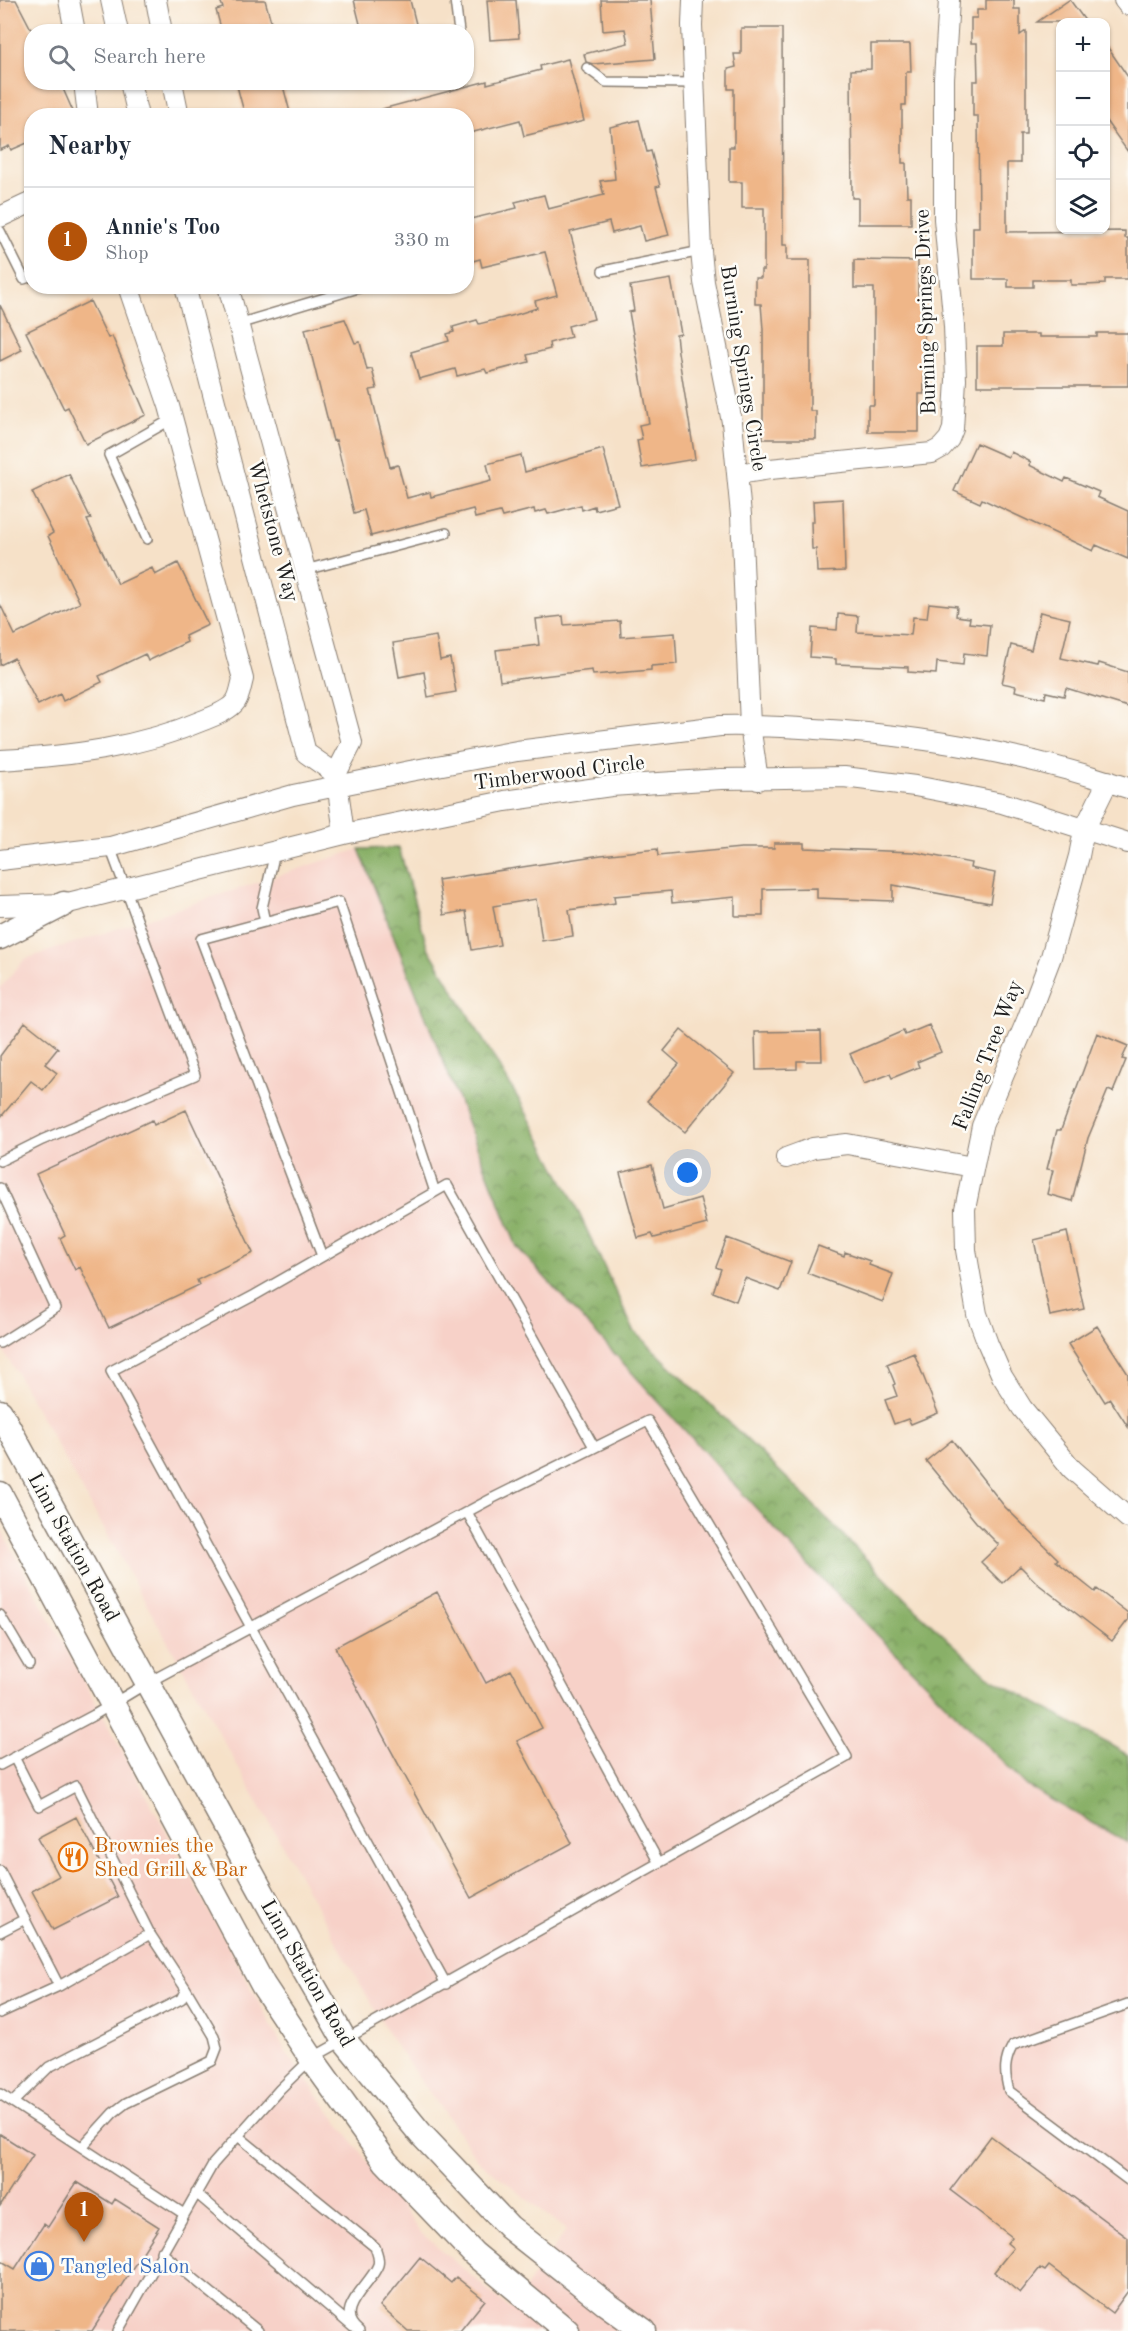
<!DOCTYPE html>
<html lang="en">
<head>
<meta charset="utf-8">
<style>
  body { margin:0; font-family:"Old Standard TT",serif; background:#f2f2f3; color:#1f2937 }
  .controls { position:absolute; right:18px; top:18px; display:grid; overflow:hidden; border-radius:12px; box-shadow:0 2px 4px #0004 }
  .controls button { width:54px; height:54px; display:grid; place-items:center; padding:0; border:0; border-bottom:2px solid #e0e1e3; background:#fff; color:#1f2937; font:30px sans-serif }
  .you { position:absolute; left:688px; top:1173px; width:21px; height:21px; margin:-15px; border:4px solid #fff; border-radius:50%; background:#1a73e8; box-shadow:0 0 0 9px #1a73e833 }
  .badge { display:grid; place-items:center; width:39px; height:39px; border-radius:50%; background:#b45309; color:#fff; font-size:20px; font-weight:700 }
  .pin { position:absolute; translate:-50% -50px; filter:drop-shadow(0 2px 3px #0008) }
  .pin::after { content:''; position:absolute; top:32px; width:21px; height:18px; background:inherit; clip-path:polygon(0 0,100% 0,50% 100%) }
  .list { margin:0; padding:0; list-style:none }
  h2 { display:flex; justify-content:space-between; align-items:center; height:78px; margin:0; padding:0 24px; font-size:26px }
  h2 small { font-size:20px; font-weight:400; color:#747a83 }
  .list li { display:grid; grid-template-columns:39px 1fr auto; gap:18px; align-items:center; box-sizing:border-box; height:108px; padding:0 24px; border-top:2px solid #e0e1e3 }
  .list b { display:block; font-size:22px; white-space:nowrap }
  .list p { margin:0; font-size:20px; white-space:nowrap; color:#747a83 }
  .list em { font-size:20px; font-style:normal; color:#747a83 }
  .icon { flex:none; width:33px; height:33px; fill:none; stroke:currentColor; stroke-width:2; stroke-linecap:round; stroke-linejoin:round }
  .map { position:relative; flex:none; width:1128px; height:2331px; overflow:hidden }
  .search { position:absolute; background:#fff; box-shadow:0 2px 4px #0004; left:24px; top:24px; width:450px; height:66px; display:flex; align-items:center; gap:15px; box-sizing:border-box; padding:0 21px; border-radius:24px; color:#747a83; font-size:22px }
  .panel { position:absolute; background:#fff; box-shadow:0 2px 4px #0004; left:24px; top:108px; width:450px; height:186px; border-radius:24px }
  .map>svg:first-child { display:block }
  .built { fill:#f7d1c8 }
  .forest { fill:url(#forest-crowns); stroke:#526642; stroke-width:1.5 }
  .building { fill:#efb688 }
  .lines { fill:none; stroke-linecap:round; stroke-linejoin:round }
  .service-casing { stroke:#897e72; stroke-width:12 }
  .minor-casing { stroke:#897e72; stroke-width:22 }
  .tertiary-casing { stroke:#897e72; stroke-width:27 }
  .service { stroke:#fff; stroke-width:9 }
  .minor { stroke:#fff; stroke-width:20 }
  .tertiary { stroke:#fff; stroke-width:24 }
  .labels { text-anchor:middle; stroke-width:5; stroke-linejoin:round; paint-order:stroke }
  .street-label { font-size:21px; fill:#1c1c1c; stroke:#fdfcf7 }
  .food-label { font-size:21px; fill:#c56008; stroke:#fdfcf7; text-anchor:start }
  .shop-label { font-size:21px; fill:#366cbe; stroke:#fdfcf7; text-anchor:start }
</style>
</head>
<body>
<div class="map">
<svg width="1128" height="2331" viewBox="0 0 1128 2331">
  <defs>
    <pattern id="forest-crowns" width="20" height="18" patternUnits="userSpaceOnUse" patternTransform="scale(1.5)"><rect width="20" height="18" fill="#89b067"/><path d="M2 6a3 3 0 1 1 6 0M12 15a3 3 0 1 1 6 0" fill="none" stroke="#6f8e54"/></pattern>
  </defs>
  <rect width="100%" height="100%" fill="#fdfcf7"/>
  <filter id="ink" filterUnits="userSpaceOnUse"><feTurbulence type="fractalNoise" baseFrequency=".0167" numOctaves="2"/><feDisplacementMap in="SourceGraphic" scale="12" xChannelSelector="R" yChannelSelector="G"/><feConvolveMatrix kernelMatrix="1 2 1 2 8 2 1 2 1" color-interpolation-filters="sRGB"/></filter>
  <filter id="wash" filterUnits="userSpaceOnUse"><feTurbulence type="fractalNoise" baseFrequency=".008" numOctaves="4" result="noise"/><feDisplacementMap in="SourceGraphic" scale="24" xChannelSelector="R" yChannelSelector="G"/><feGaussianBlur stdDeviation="1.35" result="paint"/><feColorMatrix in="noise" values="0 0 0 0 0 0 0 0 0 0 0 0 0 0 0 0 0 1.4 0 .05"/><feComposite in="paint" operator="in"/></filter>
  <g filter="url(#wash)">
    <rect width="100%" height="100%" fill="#f6e1c8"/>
    <path class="built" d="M359,849l158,398 291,318 219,221 101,57v488h-1128v-804l287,527 133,178 90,77 57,-79 -88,-69 -86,-119 -393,-698v-356l25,-29z"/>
    <path class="forest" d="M399,848l28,98 94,157 50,93 63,135 162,156 116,119 76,70 140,79v88l-101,-57 -219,-221 -291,-318 -158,-398z"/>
    <g id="blocks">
      <path class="building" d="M0,0h16l16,31v51h28l15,34h-43v25l-21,9 -2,-4 -9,4z
        M220,0h45l9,32h-52l-6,-22 7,-2z
        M354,0h56l8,32h-56z
        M487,0h29l3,38 -29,2z
        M601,0h49l5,59 -62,5 -7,-2 -2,-8 44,-11 -3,-14 -22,2z
        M986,0h28v9h6v26l6,-4v103h-6v29h-13v69l118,-1v7h3v41h-23v5l-20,1h-14v-5h-38v7h-25v-8h-35v-52h6l-1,-111h-5v-35h5l-1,-38h-6v-25h6v-8h9z
        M1070,0l16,22h-49l32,-22z
        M741,28h41l1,217h4v15h23v151h6v28h-53v-110l-2,-25h-6v-26h6v-8h3v-62h-22v-26h-13v-35h5v-58h-6v-20l8,-2 -2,-13h7z
        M871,44h39l1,28h-5v33h-4v58h4l1,33h4v28h-53v-26h-6l-1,-128 20,-1z
        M1106,45l22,32v75l-22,-31z
        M568,59l16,62 -60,15 -4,-16 -54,14v-18h-83l-1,-7 105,-28v3l54,-14 -1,-4z
        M236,82h46l9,34h-46z
        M639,120l8,32 4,-1 9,35 -4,1 13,48 -25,6 -4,-15 -28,7 -3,-11 -39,10 24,87 -26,7 3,11 -22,6 1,6 -23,6 2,7 -42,11 -2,-4 -28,7 -2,-7 -36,10 -8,-27 38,-11 -2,-7 7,-2 -1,-5 24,-7 2,4 36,-9 22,-7 -2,-7 22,-6 -12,-43 -63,15 -2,-8 -14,4v-43l51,-12 -2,-6 29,-7 4,14 56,-14 -4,-14 15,-2 -5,-52z
        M854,260l64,1v38h5l1,30v65h-5v38h-51v-27h6v-117h-20z
        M671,279l10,55 -5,1 2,17 17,107 -53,9 -5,-28 5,-1 -3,-14 10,-2 -20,-111 5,-1 -4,-25z
        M90,301l18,37 4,-2 34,79 -60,29 -18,-37 -4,2 -38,-77z
        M0,305l22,45 -22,11z
        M345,319l10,24 5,-1 7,28 5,-1 5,20 -7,1 20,77 8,-2 9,33 23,-6 1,5 60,-16 -4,-17 34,-9 4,17 78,-23 15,55 -23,6 -1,-4 -12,4 -1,-5 -33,9 -2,-4 -11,3 -1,-4 -32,8 -2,-5 -25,6 -2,-9 -102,27 -7,-26 -10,3 -18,-73 -3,1 -28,-112z
        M1097,333h31v53h-151v-40h26v-12h36v3h58z
        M976,443l32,14 3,-5 20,10 -2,3 35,17 2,-4 33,14 -2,5 31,14v48l-32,-14 -3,6 -111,-52 -2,4 -26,-12z
        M69,474l22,45 -4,1 31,64 34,-16 3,7 23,-12 30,62 -23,11 2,6 -39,19 -3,-7 -46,22 3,6 -39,19 -3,-7 -22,11 -24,-47 -14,7v-61l15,31 65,-32 -32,-67 5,-3 -21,-41z
        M843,499l2,72 -28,1 -1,-23h-4l-1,-27h3l-1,-21z
        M929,603l28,3 -1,10 14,2 -1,5 21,2 -3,31 -23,-3 -1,12 -26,-3 -1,12 -28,-2v-5l-72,-3v-5l-26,-2 2,-29 25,2 1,-16 20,2 -1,16 54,3 2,-18 14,1z
        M1040,612l30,7 -9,39 37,8 1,-3 29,9v35l-62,-19 -2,8 -18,-4 -1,6 -30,-7 1,-5 -14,-3 9,-38 20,5z
        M563,616l1,9 56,-4 1,16 54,-4 2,31 -26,2v4l-58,5 -1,-5 -92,11 -4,-31 43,-5 -3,-26z
        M436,636l4,24 10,-2 6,34 -28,5 -4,-25 -25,5 -6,-34z
        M774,843h30v5l110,4 57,11 -1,5 25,5 -5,30 -97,-18v16l-76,-3v-10l-54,1v27h-28v-19l-63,6 -1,-12 -57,5 1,7 -46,7 4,26 -31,5 -6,-42 -43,7 7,39 -28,5 -6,-39 -22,4 -6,-35 163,-25 56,-6 1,7 83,-8h33z
        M25,1022l33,26 -13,16 12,9 -14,17 -12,-9 -31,37v-62z
        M929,1025l12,27 -24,10 2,5 -27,11 -2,-4 -26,10 -14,-30 53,-23 2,4z
        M681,1030l53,43 -49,59 -38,-31 32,-37 -15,-13z
        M821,1031l1,30h-25v8l-41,1 -1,-38z
        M1097,1033l31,13 -6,13 4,1 -13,32 -5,-2 -20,48 -16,63 -25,-7 6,-24 -6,-1 10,-39h4z
        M186,1110l67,143 -56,27 2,5 -90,43 -29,-61 -5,3 -15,-32 5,-3 -29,-61 116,-54 2,5z
        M652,1165l11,44 37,-11 7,26 -53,14 -2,-4 -14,4 -18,-65z
        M1067,1232l17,77 -34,7 -16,-76z
        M727,1238l64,24 -11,29 -35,-13 -9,23 -23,-9 8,-23 -5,-2z
        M818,1246l26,10 1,-4 25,9 -1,4 24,9 -10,28 -76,-29z
        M1097,1326l31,48v53l-18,-28 -5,3 -37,-58z
        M914,1353l24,60 -27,11 -3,-5 -14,5 -9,-24 12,-4 -4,-11 2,-1 -8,-20z
        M952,1440l53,67 53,52 -2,2 39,31 2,-3 31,24v7l-16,21 -74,-57 -18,-18 -18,17 -21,-21 18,-17 -23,-23 -50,-61z
        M437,1592l49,91 25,-13 31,58 -25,13 55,102 -101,55 -136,-251z
        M76,1817l42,80 -65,33 -21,-39 27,-15 -21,-39z
        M0,2134l33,21 -33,51z
        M991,2136l137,102v53l-16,22 -63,-47 -4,5 -5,-3 -20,25 -26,-21 19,-24 -6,-5 5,-6 -62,-47z
        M77,2182l35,22 3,-5 44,28 -67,104h-92v-71l15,9 29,-45 4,3z
        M420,2257l31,26 5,-6 29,23 -25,31h-52l-28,-25z"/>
    </g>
  </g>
  <g filter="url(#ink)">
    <use href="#blocks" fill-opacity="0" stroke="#897e72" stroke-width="1.5"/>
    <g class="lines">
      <g class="service-casing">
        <path id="service" d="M455,0l4,32
          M587,68l19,14 88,1
          M0,231l24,48 8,-3
          M603,271l98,-20
          M238,324l127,-38
          M147,539l-38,-84 63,-36
          M305,570l141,-37
          M265,922l-3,-14 13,-56
          M0,1161l42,-21 153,-65 -85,-228
          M0,1188l55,120 -55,35
          M322,1256l-121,-317 138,-37 96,290
          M467,1512l192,351
          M0,1615l29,49
          M0,1765l94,-50 53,-32 346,-185 155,-77 199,336 -535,301 -32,31 -67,75 -95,167
          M0,1871l59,115 91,-52 -74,-148 -37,20 -25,-49
          M0,1932l25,-13
          M446,1984l-335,-613 144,-76 192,-110 147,262
          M1128,2004l-115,41c-9,16 -9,28 -4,46l119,89
          M0,2013l59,-27
          M0,2094l184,120
          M13,2102l36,-35 132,-68 5,-10 -36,-55
          M238,2136l137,111c2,6 5,12 3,18 -7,20 -47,45 -19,66
          M82,2147l31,-34 13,-10 86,-42 5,-13 -3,-12 -28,-47
          M196,2193l157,134
          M161,2252l97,79"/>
      </g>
      <g class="minor-casing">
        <path id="minor" d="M69,0l6,32
          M111,0l7,32
          M156,0l6,32
          M693,0l-1,25 9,226 3,31 28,140 9,93 9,210 8,55
          M1124,0l4,5
          M84,82l4,34
          M130,82l8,34
          M172,82l7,34
          M0,217l32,-15
          M185,286l121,467 30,21
          M228,286l124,457 -16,31 8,60
          M738,474l32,-5 162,-16 9,-5 8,-9 4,-10 3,-49 -2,-54 -10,-107v-140l5,-79
          M0,760c70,-4 139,-12 204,-40 10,-4 26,-10 32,-19 4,-6 5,-15 7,-22l-74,-273 -41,-120
          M1108,781l-24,49 -5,26 -28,101 -24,63 -45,106 -17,83 1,41 11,64 11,30 14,32 20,32 50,61 56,49
          M0,860l110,-13 183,-52 117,-24 107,-20 203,-25c32,-1 63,1 95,3 106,6 212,25 313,59
          M0,906l64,-2 280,-70 161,-33 106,-15 110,-7 123,-2 71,9 87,17 126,40
          M786,1158l27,-10 34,-4 126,23"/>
      </g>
      <g class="tertiary-casing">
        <path id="tertiary" d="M0,937l64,-33
          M0,1412l302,554 43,75 75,92 89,94 96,76 39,28
          M0,1494l263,491 51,77 72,100 88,92 93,77"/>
      </g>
      <use href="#service" class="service"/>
      <use href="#minor" class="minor"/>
      <use href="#tertiary" class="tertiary"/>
    </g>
  </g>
  <defs>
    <g id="restaurant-ring" transform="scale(1.5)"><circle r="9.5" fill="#fdfcf7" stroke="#e8710a" stroke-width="1.5"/><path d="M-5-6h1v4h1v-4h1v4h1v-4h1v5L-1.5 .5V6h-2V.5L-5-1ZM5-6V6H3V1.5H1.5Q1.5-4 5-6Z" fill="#e8710a"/></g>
    <g id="shop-ring" transform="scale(1.5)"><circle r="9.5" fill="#fdfcf7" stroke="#3f7fe0" stroke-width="1.5"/><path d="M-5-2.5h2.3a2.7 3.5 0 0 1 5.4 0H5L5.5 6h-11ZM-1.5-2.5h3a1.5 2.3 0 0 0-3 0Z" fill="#3f7fe0"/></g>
  </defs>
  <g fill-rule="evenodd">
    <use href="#restaurant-ring" x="73" y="1857"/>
    <use href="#shop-ring" x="39" y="2266"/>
  </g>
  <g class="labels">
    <g class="street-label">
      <text transform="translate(925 312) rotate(-92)" y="7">Burning Springs Drive</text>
      <text transform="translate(744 368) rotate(81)" y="7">Burning Springs Circle</text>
      <text transform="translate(274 531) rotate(75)" y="7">Whetstone Way</text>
      <text transform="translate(559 772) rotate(-7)" y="7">Timberwood Circle</text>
      <text transform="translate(987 1055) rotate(-69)" y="7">Falling Tree Way</text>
      <text transform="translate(74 1547) rotate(61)" y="7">Linn Station Road</text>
      <text transform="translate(308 1973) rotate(60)" y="7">Linn Station Road</text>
    </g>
    <g class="food-label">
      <text x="94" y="1852">Brownies the<tspan x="94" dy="24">Shed Grill &amp; Bar</tspan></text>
    </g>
    <g class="shop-label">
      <text x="60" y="2273">Tangled Salon</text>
    </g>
  </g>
</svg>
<div class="controls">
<button>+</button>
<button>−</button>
<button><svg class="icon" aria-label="locate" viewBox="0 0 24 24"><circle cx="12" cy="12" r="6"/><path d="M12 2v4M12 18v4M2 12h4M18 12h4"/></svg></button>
<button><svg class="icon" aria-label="layers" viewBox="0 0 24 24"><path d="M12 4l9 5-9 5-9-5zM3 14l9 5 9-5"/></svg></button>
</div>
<div class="you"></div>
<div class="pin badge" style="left:84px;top:2242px">1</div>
<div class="search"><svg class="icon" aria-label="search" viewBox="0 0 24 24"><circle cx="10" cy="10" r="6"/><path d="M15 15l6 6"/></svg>Search here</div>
<section class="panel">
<h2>Nearby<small></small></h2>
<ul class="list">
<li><span class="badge">1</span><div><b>Annie's Too</b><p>Shop</p></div><em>330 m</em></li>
</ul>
</section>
</div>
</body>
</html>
